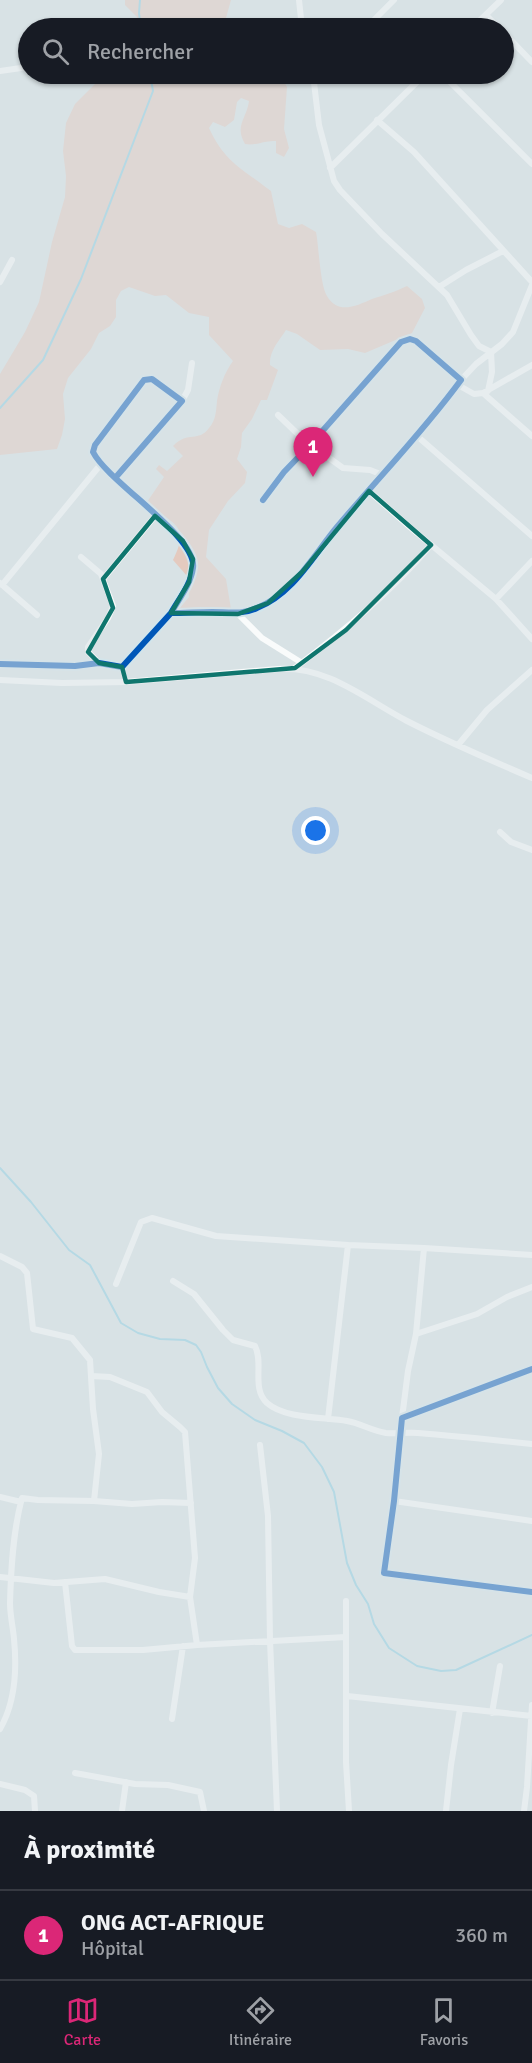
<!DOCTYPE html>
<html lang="fr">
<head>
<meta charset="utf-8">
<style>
  body { margin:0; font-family:Signika,sans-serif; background:#20242c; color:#f1f3f6 }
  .you { position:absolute; left:316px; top:831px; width:21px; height:21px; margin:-15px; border:4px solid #fff; border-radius:50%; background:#1a73e8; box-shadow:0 0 0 9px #1a73e833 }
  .badge { display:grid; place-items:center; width:39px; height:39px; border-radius:50%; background:#db2777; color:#fff; font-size:20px; font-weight:700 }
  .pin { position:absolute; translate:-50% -50px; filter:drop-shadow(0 2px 3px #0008) }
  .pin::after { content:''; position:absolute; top:32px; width:21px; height:18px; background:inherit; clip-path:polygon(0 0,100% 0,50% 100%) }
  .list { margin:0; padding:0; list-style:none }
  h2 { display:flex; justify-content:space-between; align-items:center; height:78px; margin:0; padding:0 24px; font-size:26px }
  h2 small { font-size:20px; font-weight:400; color:#9ea1a6 }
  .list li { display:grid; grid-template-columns:39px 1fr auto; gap:18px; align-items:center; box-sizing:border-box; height:90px; padding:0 24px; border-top:2px solid #363941 }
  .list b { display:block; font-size:22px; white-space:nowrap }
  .list p { margin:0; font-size:20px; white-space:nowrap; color:#9ea1a6 }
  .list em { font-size:20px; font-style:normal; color:#9ea1a6 }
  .icon { flex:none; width:33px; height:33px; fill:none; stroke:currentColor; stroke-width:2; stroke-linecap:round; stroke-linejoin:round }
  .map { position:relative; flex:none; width:532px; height:1811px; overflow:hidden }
  .search { position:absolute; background:#171b24; box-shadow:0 2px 4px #0004; left:18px; right:18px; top:18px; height:66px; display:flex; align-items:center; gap:15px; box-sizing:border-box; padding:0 21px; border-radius:33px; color:#9ea1a6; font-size:22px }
  .sheet { height:168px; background:#171b24 }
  nav { display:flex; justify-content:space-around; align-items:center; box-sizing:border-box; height:84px; border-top:2px solid #363941; background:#171b24; font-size:16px; color:#9ea1a6 }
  nav a { display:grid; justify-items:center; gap:3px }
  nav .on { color:#db2777 }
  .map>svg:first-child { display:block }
  .green { fill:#e4cabf }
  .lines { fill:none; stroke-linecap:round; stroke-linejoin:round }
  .stream { stroke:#8acee3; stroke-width:2 }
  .minor { stroke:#f9fbfb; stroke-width:6 }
  .cycleway-casing { stroke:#d2e5eb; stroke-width:10 }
  .cycleway { stroke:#0057b8; stroke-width:6 }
  .marked { fill:none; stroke:#0f766e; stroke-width:4.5; stroke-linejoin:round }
</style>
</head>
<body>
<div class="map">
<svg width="532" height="1811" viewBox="0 0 532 1811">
  <rect width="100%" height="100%" fill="#d8e2e5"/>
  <path class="green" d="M125,0h106l-5,18 3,10h-97l5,-11 -12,-12z
    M105,74h175l7,13 -3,42 5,19 -5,9 -8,-4v-12c-12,-1 -19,5 -31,3 -11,-18 2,-26 4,-43l-8,-3 -4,4 -3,18 -9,7 -12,-5 -4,6c16,35 34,41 62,63l7,33 11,4 13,-4 14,8c3,15 4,53 11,64 11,19 29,10 45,3 12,-4 23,-7 35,-13l15,13 3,9 -13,25 -47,20 -17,-4 -28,1 -23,-16 -11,-4c-7,11 -17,21 -16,35l8,5 -11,30h-6l-9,19 -10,14 -1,14 -4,12 10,13 -2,11 -17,18 -19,29 -3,27 20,22 5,30 -31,-2 -21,2 10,-12 -2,-21 -14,-16c19,-38 -3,-35 -26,-58l17,-25 -8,-8 3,-4 8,6 16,-15 -10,-10c16,-16 25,-3 36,-18 7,-8 7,-17 8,-27 2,-14 8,-29 16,-40l-24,-26v-18l-20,-4 -23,-18 -11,1 -26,-9 -8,4 -5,9v17l-6,9 -11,7 -8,16 -23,29 -5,16 2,25 -3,16 -5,14 -57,6v-81l25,-42 14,-30 13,-60 13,-45 1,-21 -3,-25 3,-28 9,-19z"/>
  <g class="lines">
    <path class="stream" d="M140,0l-1,13 2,15
      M0,408l43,-48 38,-81 72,-188 -3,-17
      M0,1168l31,34 38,48 21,15 31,58 17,10 22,6 25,1 11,5 5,7 6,15 11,21 14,16 23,16 27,11 22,12 18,24 12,25 13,71 9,22 12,19 6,20 15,24 28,18 24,5 15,-1 76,-35"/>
    <path class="minor" d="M299,0l3,28
      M486,15l13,13
      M366,28l28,-28
      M472,28l29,-28
      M504,33l28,29
      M0,71l28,-4
      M313,74l6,51 15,56 6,9 42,44 65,61 24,40 8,11 12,6
      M442,74l90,90
      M377,120l37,32 118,130
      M330,168l95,-94
      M0,282l12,-22
      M439,287l27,-17 37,-19
      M461,380l15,-16 26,-20 11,-12 19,-47
      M458,385l16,9 9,-1 49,-28
      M488,391l4,-19 -1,-20
      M483,393l49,43
      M182,401l6,-11 4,-27
      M278,415l25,24 40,29 27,2 13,5
      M417,436l115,100
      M116,477l66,-76 -30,-22 -8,1 -49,65 -2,7c15,30 105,85 100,116 -2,16 -14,31 -22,45
      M369,491l42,37 85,71 36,40
      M81,557l20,17 12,32 -5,12 -20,29v5l11,11
      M103,579l52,-63
      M0,583l37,32
      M2,585l99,-121
      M496,599l36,-38
      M238,614l24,24 40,25
      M0,664l75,2 24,-3 23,4 49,-54c14,0 27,-1 41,-1 16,0 30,3 45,-4 36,-14 56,-52 80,-81 41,-49 86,-95 124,-147l-45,-39 -6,-2 -9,3 -91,103 -26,27 -21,28
      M295,668c49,-37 96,-76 136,-123
      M0,680l62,3 64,-1 152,-13c50,-3 87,30 129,52 41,21 83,39 125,57
      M458,745l29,-35 45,-40
      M500,832l11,10 21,8
      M0,1256l22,11 5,6 6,56 39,9 18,22 3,49 6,45 -5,47
      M173,1281l21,13 29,36 10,10 22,6c9,17 -4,42 12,57 18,16 57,14 80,18 13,2 25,10 39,12 11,1 21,-1 32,0 38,3 76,7 114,11
      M116,1284l25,-62 11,-4 64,18 132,9 76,3
      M416,1334l8,-86 108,7
      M532,1369l-130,49 -8,83 -10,72 148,19
      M91,1376l19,1 37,15 15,20 18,15 5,5 10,126 -5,39 7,48
      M402,1418l6,-47 8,-37 61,-20 30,-17 25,-10
      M328,1419l20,-174
      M260,1445l8,71 2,124 7,171
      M0,1497l21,5
      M394,1501l138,20
      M0,1577l54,6 51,-4 54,13 31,5
      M65,1582l7,64 3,4h68l54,-5 149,-8
      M346,1601v161l3,49
      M347,1696l185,20
      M492,1713l8,-47
      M172,1719l11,-73
      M0,1729c15,-26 17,-60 14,-90 -1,-12 -4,-24 -4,-36 1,-35 3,-72 12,-105l16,2 56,1 38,3 30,-2 29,1
      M75,1773l60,11 33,1 32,7 4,19
      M0,1784l25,6 9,6 1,15
      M122,1811l4,-29
      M446,1811l5,-46 9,-56
      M524,1811l3,-24 5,-82"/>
    <g class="cycleway-casing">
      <path id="cycleway" d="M116,477l66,-76 -30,-22 -8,1 -49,65 -2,7c15,30 105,85 100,116 -2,16 -14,31 -22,45
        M0,664l75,2 24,-3 23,4 49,-54c14,0 27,-1 41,-1 16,0 30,3 45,-4 36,-14 56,-52 80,-81 41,-49 86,-95 124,-147l-45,-39 -6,-2 -9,3 -91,103 -26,27 -21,28
        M532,1369l-130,49 -8,83 -10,72 148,19"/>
    </g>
    <use href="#cycleway" class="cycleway"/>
  </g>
  <path d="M0 0H532V1811H0ZM369,491l62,54 -85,85 -51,38 -169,14 -4,-15 -23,-4 -11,-11 25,-44 -10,-29 52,-63 28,25 10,18 -4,23 -18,31 67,1 30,-11 34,-31z" fill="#d8e2e5" fill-opacity=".55" fill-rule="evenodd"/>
  <path class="marked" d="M369,491l62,54 -85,85 -51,38 -169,14 -4,-15 -23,-4 -11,-11 25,-44 -10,-29 52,-63 28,25 10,18 -4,23 -18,31 67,1 30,-11 34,-31z"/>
</svg>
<div class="you"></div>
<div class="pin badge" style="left:313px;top:477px">1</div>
<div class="search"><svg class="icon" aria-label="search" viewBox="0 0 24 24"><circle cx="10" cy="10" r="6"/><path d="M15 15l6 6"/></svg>Rechercher</div>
</div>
<section class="sheet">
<h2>À proximité<small></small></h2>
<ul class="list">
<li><span class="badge">1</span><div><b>ONG ACT-AFRIQUE</b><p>Hôpital</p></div><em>360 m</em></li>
</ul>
</section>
<nav>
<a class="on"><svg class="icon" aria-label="map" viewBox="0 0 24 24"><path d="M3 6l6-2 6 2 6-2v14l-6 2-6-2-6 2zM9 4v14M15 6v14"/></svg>Carte</a>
<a><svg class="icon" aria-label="directions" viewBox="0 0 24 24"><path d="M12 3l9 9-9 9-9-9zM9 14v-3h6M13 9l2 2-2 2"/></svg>Itinéraire</a>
<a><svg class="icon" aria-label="saved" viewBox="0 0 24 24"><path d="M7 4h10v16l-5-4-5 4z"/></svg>Favoris</a>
</nav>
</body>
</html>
